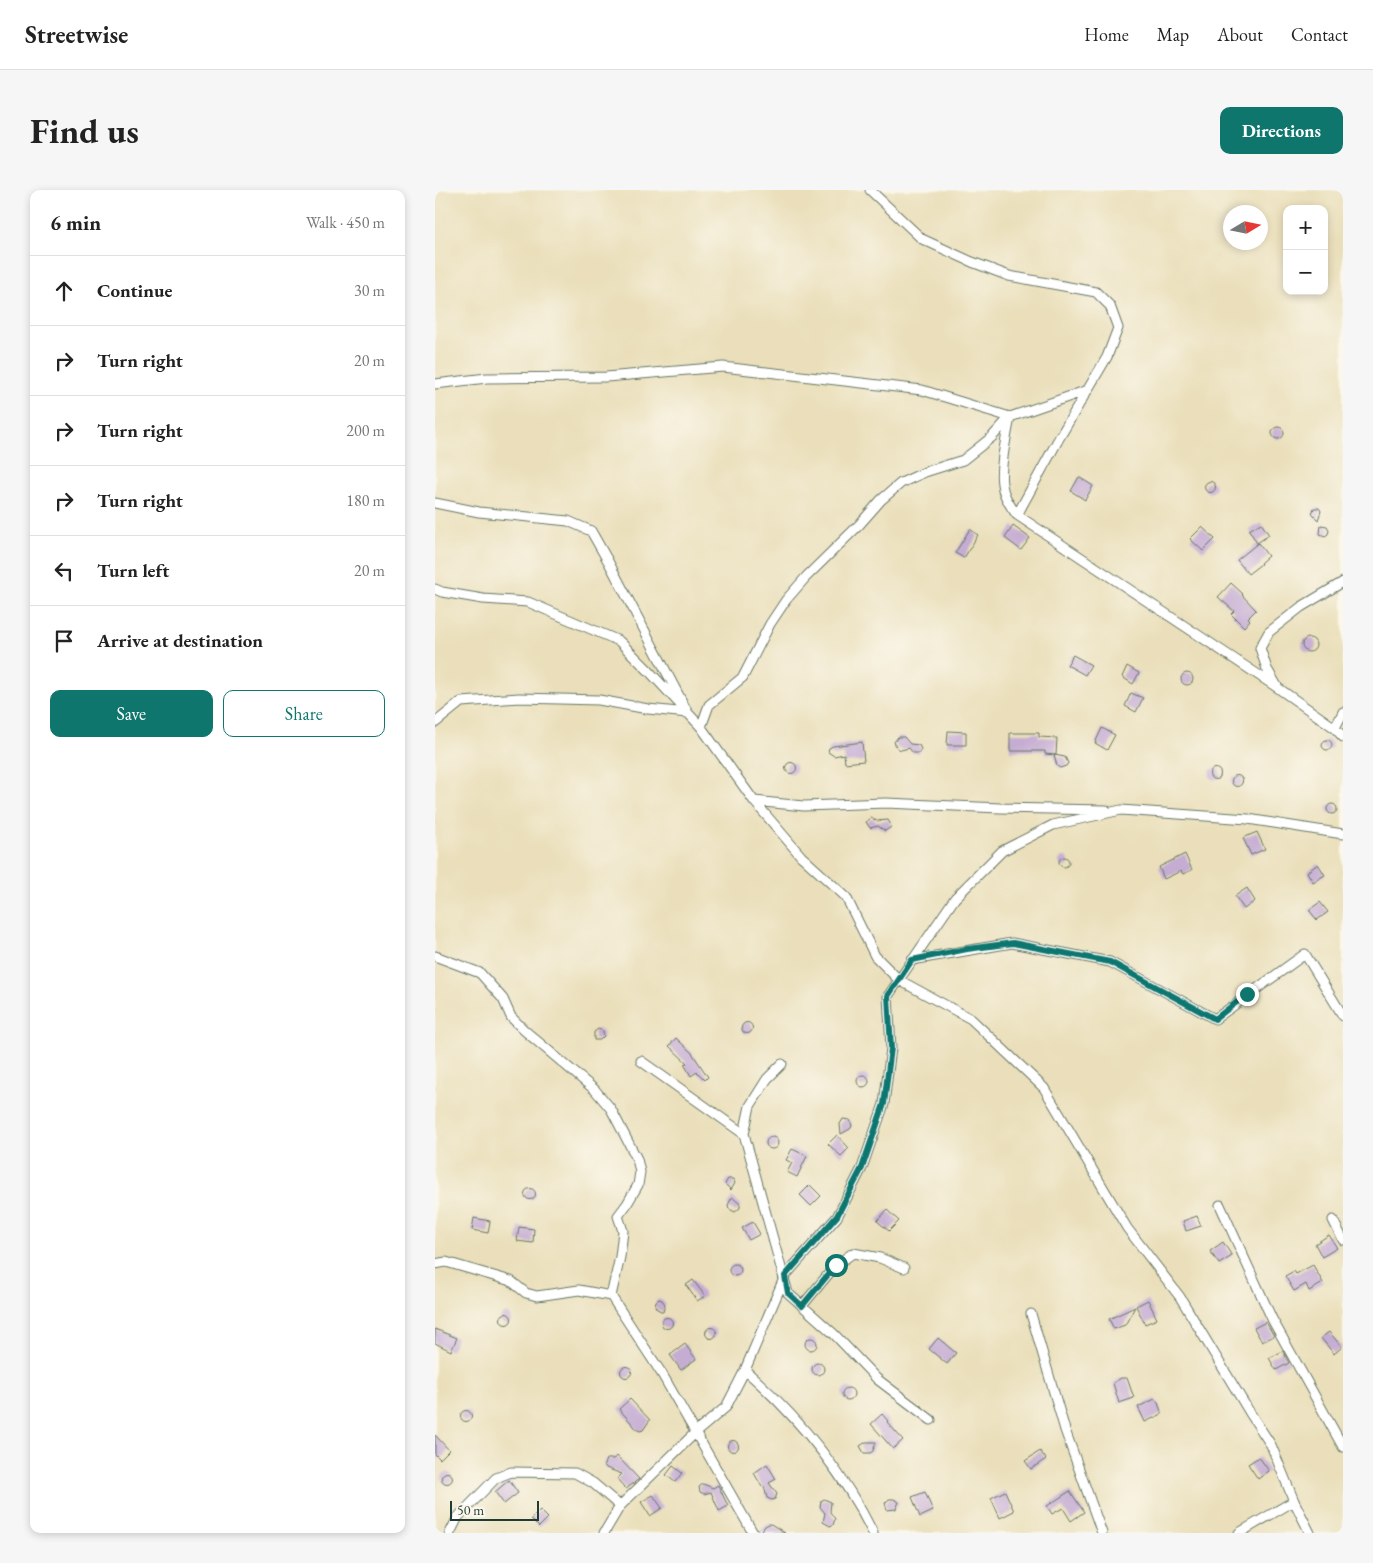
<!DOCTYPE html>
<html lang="en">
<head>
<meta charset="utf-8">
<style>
  body { margin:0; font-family:"EB Garamond",serif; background:#f6f6f6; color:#222 }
  .controls { position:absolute; right:15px; top:15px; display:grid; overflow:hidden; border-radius:10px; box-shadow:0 2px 8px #0003 }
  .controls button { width:45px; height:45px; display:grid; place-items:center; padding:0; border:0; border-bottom:1px solid #e0e0e0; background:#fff; color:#222; font:25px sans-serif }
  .compass { position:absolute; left:788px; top:15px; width:45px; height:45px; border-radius:50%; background:#fff; box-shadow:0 2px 8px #0003; rotate:80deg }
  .scale { position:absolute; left:15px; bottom:12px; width:89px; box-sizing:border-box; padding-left:5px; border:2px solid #1f3d34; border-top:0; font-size:14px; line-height:18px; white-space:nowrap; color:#1f3d34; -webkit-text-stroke:4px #fbf7ec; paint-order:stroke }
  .stop { position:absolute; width:15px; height:15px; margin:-11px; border:4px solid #0f766e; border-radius:50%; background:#fff }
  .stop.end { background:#0f766e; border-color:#fff; box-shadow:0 1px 5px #0008 }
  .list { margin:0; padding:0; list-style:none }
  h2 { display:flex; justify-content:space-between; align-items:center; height:65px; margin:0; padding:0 20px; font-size:21px }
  h2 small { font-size:16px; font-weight:400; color:#767676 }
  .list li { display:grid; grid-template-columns:32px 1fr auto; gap:15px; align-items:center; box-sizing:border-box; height:70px; padding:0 20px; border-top:1px solid #e0e0e0 }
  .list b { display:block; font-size:19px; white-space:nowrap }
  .list em { font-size:16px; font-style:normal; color:#767676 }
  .actions { display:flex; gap:10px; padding:15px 20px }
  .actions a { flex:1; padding:11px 0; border:1px solid #0f766e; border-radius:10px; text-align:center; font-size:18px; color:#0f766e }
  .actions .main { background:#0f766e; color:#fff }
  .icon { flex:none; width:28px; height:28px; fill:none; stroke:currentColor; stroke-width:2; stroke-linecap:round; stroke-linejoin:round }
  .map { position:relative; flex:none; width:908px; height:1343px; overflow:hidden; border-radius:10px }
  header { display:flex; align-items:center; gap:30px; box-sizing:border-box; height:70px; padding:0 25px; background:#fff; border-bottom:1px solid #e0e0e0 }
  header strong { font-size:24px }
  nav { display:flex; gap:28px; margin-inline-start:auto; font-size:18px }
  .intro { display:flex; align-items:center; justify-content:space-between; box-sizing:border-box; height:120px; padding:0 30px }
  h1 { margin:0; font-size:35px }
  .button { padding:12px 22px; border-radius:10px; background:#0f766e; color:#fff; font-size:18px; font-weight:700 }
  main { display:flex; gap:30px; padding:0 30px }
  aside { flex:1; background:#fff; border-radius:10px; box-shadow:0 2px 8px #0003 }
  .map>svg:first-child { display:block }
  .building { fill:#c5acd3 }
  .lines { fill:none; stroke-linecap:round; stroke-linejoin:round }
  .street-casing { stroke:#667663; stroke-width:11 }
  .street { stroke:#fff; stroke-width:9 }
  .route { stroke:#0f766e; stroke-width:6 }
</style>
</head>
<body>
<header>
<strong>Streetwise</strong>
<nav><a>Home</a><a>Map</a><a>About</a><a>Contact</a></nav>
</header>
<div class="intro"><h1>Find us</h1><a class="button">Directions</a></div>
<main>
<aside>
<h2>6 min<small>Walk · 450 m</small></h2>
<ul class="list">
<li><svg class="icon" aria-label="ahead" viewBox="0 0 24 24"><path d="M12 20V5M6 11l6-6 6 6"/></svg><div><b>Continue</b></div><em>30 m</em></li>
<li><svg class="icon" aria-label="right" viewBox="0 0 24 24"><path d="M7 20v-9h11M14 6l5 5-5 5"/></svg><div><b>Turn right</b></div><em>20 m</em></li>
<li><svg class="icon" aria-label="right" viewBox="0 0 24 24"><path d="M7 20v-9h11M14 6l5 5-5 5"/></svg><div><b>Turn right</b></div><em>200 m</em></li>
<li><svg class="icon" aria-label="right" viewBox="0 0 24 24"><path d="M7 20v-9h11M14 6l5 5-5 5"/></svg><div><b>Turn right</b></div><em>180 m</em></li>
<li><svg class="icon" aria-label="left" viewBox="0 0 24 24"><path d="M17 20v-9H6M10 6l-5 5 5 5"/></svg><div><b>Turn left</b></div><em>20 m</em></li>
<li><svg class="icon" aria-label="arrive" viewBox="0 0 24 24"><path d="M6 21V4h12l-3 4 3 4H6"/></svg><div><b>Arrive at destination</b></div></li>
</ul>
<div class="actions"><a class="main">Save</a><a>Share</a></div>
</aside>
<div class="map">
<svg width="908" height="1343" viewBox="0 0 908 1343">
  <rect width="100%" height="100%" fill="#fbf7ec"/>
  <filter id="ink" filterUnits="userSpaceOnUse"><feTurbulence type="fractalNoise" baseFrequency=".02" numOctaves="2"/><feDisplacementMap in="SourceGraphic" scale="10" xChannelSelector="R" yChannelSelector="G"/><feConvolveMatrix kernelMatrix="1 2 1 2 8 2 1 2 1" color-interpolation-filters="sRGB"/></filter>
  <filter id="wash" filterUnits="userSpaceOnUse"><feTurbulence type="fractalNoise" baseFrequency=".0096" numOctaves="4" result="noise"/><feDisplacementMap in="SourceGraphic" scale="20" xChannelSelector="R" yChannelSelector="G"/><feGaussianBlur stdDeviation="1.12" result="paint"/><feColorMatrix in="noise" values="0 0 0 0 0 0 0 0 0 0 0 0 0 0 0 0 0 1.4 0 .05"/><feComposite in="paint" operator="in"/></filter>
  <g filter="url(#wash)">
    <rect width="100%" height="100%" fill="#eadfba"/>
    <g id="blocks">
      <path class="building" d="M837 243a6 6 0 1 1 12 0a6 6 0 1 1-12 0Z
        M644,287l14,9 -8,14 -14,-9z
        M769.5 297a5.5 5.5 0 1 1 11 0a5.5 5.5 0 1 1-11 0Z
        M879,318h5l2,3 -3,9 -6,-6z
        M826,333l8,12 -12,8 -8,-13z
        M886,335l6,1 2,4 -1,4 -3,2 -5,-2z
        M578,336l17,12 -9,12 -16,-12z
        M767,337l13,12 -12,12 -13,-12z
        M535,339l8,6 -14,23 -9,-5z
        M823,353l10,13 -8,7 1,1 -13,10 -11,-14z
        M796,393l12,11 -1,1 14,15 -8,8 2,2 -6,7 -13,-13 3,-3 -16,-14z
        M867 455a7 7 0 1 1 14 0a7 7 0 1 1-14 0Z
        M638,465l18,10 -6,10 -18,-10z
        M692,476l12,7 -6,11 -11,-7z
        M746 489a6 6 0 1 1 12 0a6 6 0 1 1-12 0Z
        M696,503l12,5 -7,14 -11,-6z
        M667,538l13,7 -8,15 -12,-7z
        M513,541l18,1v13h-19z
        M575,543h29v4l18,1 -1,17 -11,-1v-3h-35z
        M463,547h6l6,7 9,1 2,4 -2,4h-6l-4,-5 -8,2 -4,-2 -3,-6z
        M887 555a5 5 0 1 1 10 0a5 5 0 1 1-10 0Z
        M427,552l2,19 -19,2 -1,-9 -10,2 -6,-4 1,-4 4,-2z
        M619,565l11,2 3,6 -2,3 -6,2 -3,-2z
        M350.5 578a5.5 5.5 0 1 1 11 0a5.5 5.5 0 1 1-11 0Z
        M774.5 584a5.5 5.5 0 1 1 11 0a5.5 5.5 0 1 1-11 0Z
        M796.5 591a5.5 5.5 0 1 1 11 0a5.5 5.5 0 1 1-11 0Z
        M892 619a5 5 0 1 1 10 0a5 5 0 1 1-10 0Z
        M436,628l6,3 11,-1 2,3 1,4 -6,4 -7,-5 -8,2 -4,-6z
        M822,642l8,17 -14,6 -8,-17z
        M750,664l7,16 -9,4 -2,-3 -17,8 -5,-12z
        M624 672a5 5 0 1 1 10 0a5 5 0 1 1-10 0Z
        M883,674l7,11 -12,7 -6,-10z
        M812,698l8,13 -11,8 -9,-13z
        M885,712l8,10 -11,8 -8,-10z
        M306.5 838a5.5 5.5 0 1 1 11 0a5.5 5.5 0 1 1-11 0Z
        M163,839l5,2 1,5 -4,4h-6v-8z
        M241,848l16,15 16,24 -3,3 -8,-8 -6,4 -7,-12 3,-1 -18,-17z
        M422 891a6 6 0 1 1 12 0a6 6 0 1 1-12 0Z
        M408,929l7,1 2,6 -2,3 -9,5 -1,-10z
        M402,945l12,13 -8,8 -13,-12z
        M331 953a6 6 0 1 1 12 0a6 6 0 1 1-12 0Z
        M357,959l15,7 -10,21 -10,-5 5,-9 -6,-3z
        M293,989h5l2,4 -4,7 -6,-6z
        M375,995l11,11 -10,10 -11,-11z
        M89.5 1004a5.5 5.5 0 1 1 11 0a5.5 5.5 0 1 1-11 0Z
        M297,1007l8,7v4l-5,4 -6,-3 -1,-4z
        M452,1020l12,11 -10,10 -12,-10z
        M762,1026l4,10 -15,5 -3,-10z
        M39,1028l16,3 -2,12 -16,-3z
        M318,1032l7,12 -11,6 -7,-12z
        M84,1037l15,2 -1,14 -16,-2z
        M894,1045l8,13 -15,9 -7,-13z
        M788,1052l9,14 -13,8 -9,-13z
        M294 1080a6 6 0 1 1 12 0a6 6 0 1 1-12 0Z
        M878,1075l10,18 -14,8 -3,-7 -12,7 -9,-15 9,-5 2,3z
        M258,1090l12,16 -8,5 -11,-16z
        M224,1109l3,1 3,4 -2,8 -6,-3 -2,-3 1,-5z
        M713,1110l9,19 -12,5 -9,-18z
        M700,1117l-10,18 -11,4 -5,-10z
        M65.5 1129a5.5 5.5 0 1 1 11 0a5.5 5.5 0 1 1-11 0Z
        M226.5 1133a5.5 5.5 0 1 1 11 0a5.5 5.5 0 1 1-11 0Z
        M831,1132l8,14 -12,6 -8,-14z
        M270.5 1143a5.5 5.5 0 1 1 11 0a5.5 5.5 0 1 1-11 0Z
        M0,1139l22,9 -6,13 -16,-8z
        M894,1142l13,15 -8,7 -13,-16z
        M370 1154a6 6 0 1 1 12 0a6 6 0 1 1-12 0Z
        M503,1148l18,15 -9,11 -18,-15z
        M250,1154l11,15 -15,11 -11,-15z
        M848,1161l6,12 -13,7 -7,-12z
        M377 1179a6 6 0 1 1 12 0a6 6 0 1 1-12 0Z
        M185.5 1182a5.5 5.5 0 1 1 11 0a5.5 5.5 0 1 1-11 0Z
        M686,1188h6l7,20 -15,5 -6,-20z
        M407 1204a6 6 0 1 1 12 0a6 6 0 1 1-12 0Z
        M195,1209l20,21 -7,10 -3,1 -4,-2 -2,-3 -15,-17z
        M720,1209l3,4 4,11 -17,8 -7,-15z
        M25.5 1226a5.5 5.5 0 1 1 11 0a5.5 5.5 0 1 1-11 0Z
        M447,1224l6,7 -1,1 16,18 -10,9 -22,-25z
        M0,1245l14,15 -9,9 -5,-5z
        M292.5 1256a5.5 5.5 0 1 1 11 0a5.5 5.5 0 1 1-11 0Z
        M431,1252h10l-3,9 -3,2h-6l-4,-7z
        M605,1261l6,8 -15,10 -6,-8z
        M182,1266l22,23 -13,10 -9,-10 5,-5 -16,-6 -2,-3 2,-6h7z
        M824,1267l10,14 -11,8 -10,-15z
        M332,1274l9,15 -7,4 8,11 -2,5 -3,1 -5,-2 -3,-12 -2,1 -8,-14z
        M238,1276l9,7 -7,9 -9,-7z
        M6.5 1288a5.5 5.5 0 1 1 11 0a5.5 5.5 0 1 1-11 0Z
        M74,1290l9,13 -14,11 -9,-12z
        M268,1294l10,4 5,-3 10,21 -9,5 -8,-19 -7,2 -4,-2 -1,-5z
        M570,1301l9,20 -14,7 -9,-20z
        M635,1301l14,21 -13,9 -8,-13 -11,6 -5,-8z
        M490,1302l8,19 -13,6 -8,-20z
        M218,1305l9,13 -12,8 -9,-14z
        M389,1309l7,3 -1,10 5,7 -2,6 -3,1 -7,-4 2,-9 -5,-6 1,-6z
        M454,1309h5l5,3 -3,7 -9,1 -2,-7z
        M105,1320l8,8 -9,9 -8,-8z
        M334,1334h2l14,9h-25l5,-7z"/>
    </g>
  </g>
  <g filter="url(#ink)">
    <use href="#blocks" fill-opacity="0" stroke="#667663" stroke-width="1"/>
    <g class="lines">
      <g class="street-casing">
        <path id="street" d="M435,0l52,49 50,23 37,14 87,16 14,14 8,22 -11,29 -49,83 -41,75
          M0,194l52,-6 119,-1 117,-10 199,23 88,27 -18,20 -29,23 -38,12 -24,11 -20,17 -22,25 -53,52 -20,23 -16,24 -27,53 -34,28 -8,22 53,74 47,55 45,41 29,59 24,24 72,39 73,69 83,140 53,69 70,116 21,32 23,56
          M653,200l-78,27c-3,18 -11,50 -8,67 1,12 8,22 15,31l261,173 57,40 8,9
          M0,313l44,9 89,9 23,10 17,30 80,152
          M0,399l7,3 41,7 45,3 91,39 30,30 52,56
          M842,496l-10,-17 -7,-21 9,-16 32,-25 42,-25
          M0,533l26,-21 58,-4 80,2 49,9 40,4
          M900,538l8,-16
          M319,611l50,5 82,-3 114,5 106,2
          M0,766l45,17 23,26 8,18 13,13 71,60 16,19 26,50 3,13 -2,13 -11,19 -9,12 5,15 -3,26 -9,39 51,78 91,159
          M477,770l100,-17 98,19 105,57 90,-65 38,62
          M206,871l103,73
          M347,874l-15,15 -17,27 -6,28 44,159 46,41 43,45 54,41
          M785,1015l52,114 71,128
          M898,1030l10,20
          M0,1074l11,-2 65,19 15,12 11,3 42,-6 32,6
          M367,1116l34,-41 17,-12 27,5 24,10
          M596,1124l34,116 37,103
          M310,1180c52,46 97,100 128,163
          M15,1343l8,-16 38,-39 15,-6 64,1 18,10 27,23
          M169,1343l16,-27 75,-73 31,-26 19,-37 40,-94 52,-59 25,-49 22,-64 7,-56 -3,-52 67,-98 47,-47 51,-26 68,-15 127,9 95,15
          M804,1343l55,-32 16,32"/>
      </g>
      <use href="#street" class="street"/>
    </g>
  </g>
  <g class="lines" filter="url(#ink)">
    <path class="route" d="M401,1075l-34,41 -14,-13 -3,-17 52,-60 25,-48 22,-64 7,-56 -3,-52 24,-36 55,-11 46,-6 97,19 105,57 32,-25"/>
  </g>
</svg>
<div class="controls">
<button>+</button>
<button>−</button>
</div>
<svg class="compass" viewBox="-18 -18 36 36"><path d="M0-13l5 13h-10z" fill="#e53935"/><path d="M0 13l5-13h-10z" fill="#767676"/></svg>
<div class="scale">50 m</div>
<div class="stop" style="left:401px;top:1075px"></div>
<div class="stop end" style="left:812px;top:804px"></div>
</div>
</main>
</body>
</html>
